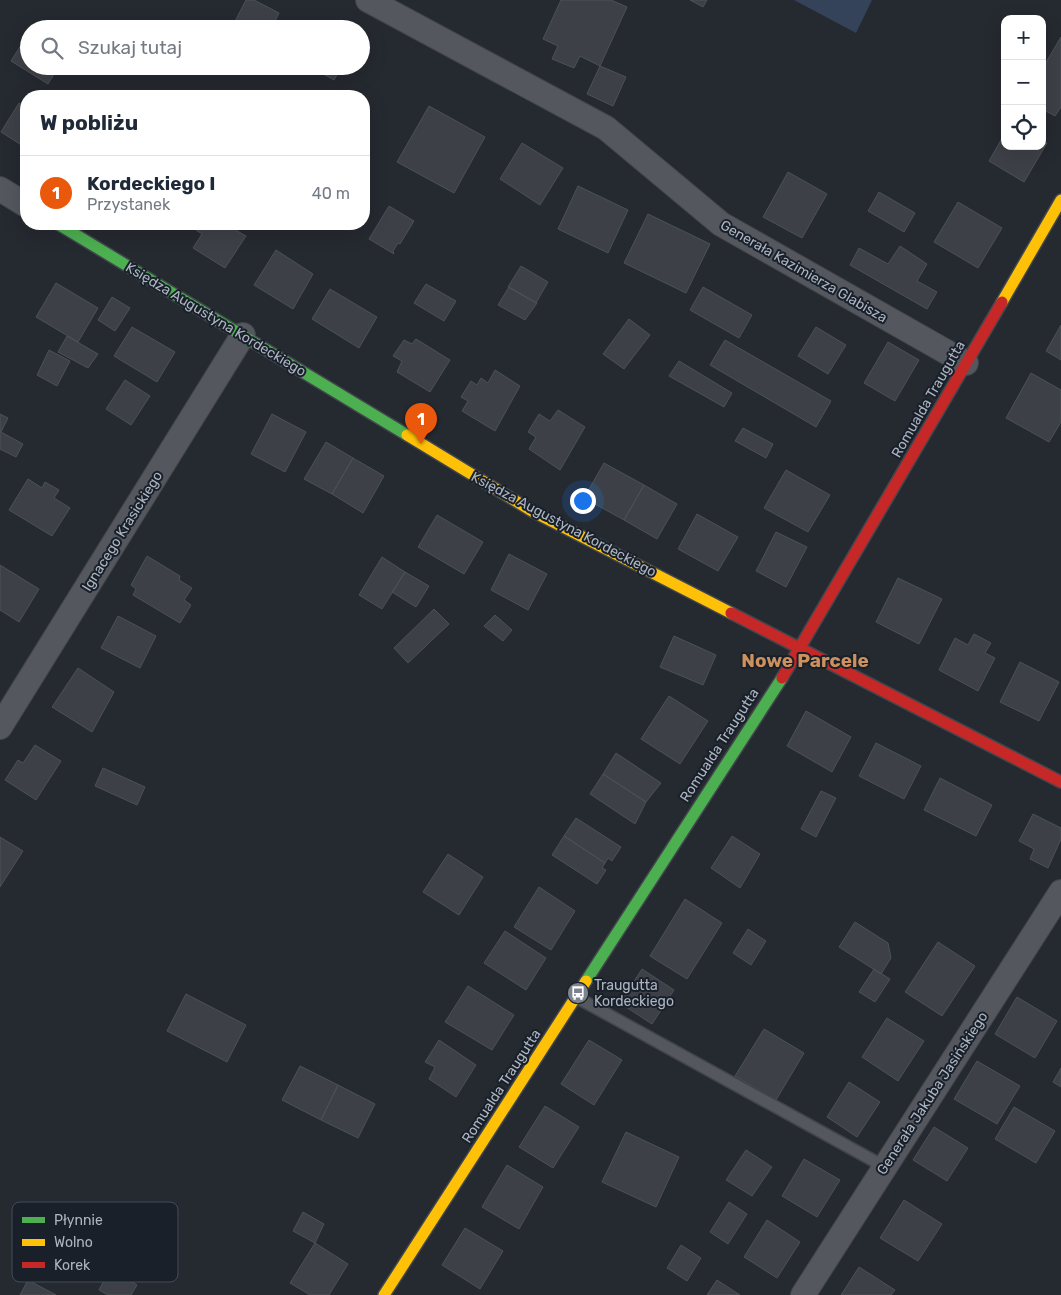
<!DOCTYPE html>
<html lang="pl">
<head>
<meta charset="utf-8">
<style>
  body { margin:0; font-family:Rubik,sans-serif; background:#f2f2f3; color:#1f2937 }
  .controls { position:absolute; right:15px; top:15px; display:grid; overflow:hidden; border-radius:10px; box-shadow:0 5px 20px #0002 }
  .controls button { width:45px; height:45px; display:grid; place-items:center; padding:0; border:0; border-bottom:1px solid #e0e1e3; background:#fff; color:#1f2937; font:25px sans-serif }
  .you { position:absolute; left:582px; top:500px; width:18px; height:18px; margin:-12px; border:4px solid #fff; border-radius:50%; background:#1a73e8; box-shadow:0 0 0 8px #1a73e833 }
  .badge { display:grid; place-items:center; width:32px; height:32px; border-radius:50%; background:#ea580c; color:#fff; font-size:16px; font-weight:700 }
  .pin { position:absolute; translate:-50% -41px; filter:drop-shadow(0 1px 2px #0008) }
  .pin::after { content:''; position:absolute; top:26px; width:18px; height:15px; background:inherit; clip-path:polygon(0 0,100% 0,50% 100%) }
  .list { margin:0; padding:0; list-style:none }
  h2 { display:flex; justify-content:space-between; align-items:center; height:65px; margin:0; padding:0 20px; font-size:21px }
  h2 small { font-size:16px; font-weight:400; color:#747a83 }
  .list li { display:grid; grid-template-columns:32px 1fr auto; gap:15px; align-items:center; box-sizing:border-box; height:75px; padding:0 20px; border-top:1px solid #e0e1e3 }
  .list b { display:block; font-size:19px; white-space:nowrap }
  .list p { margin:0; font-size:16px; white-space:nowrap; color:#747a83 }
  .list em { font-size:16px; font-style:normal; color:#747a83 }
  .icon { flex:none; width:28px; height:28px; fill:none; stroke:currentColor; stroke-width:2; stroke-linecap:round; stroke-linejoin:round }
  .map { position:relative; flex:none; width:1061px; height:1295px; overflow:hidden }
  .search { position:absolute; background:#fff; box-shadow:0 5px 20px #0002; left:20px; top:20px; width:350px; height:55px; display:flex; align-items:center; gap:12px; box-sizing:border-box; padding:0 18px; border-radius:28px; color:#747a83; font-size:19px }
  .panel { position:absolute; background:#fff; box-shadow:0 5px 20px #0002; left:20px; top:90px; width:350px; height:140px; border-radius:20px }
  .map>svg:first-child { display:block }
  .water { fill:#344359 }
  .building { fill:#3d4147; stroke:#4c5158 }
  .lines { fill:none; stroke-linecap:round; stroke-linejoin:round }
  .lane-casing { stroke:#414449; stroke-width:14 }
  .street-casing { stroke:#414449; stroke-width:26 }
  .fast-casing { stroke:#42464d; stroke-width:14 }
  .slow-casing { stroke:#42464d; stroke-width:14 }
  .jam-casing { stroke:#42464d; stroke-width:14 }
  .lane { stroke:#54575e; stroke-width:11 }
  .street { stroke:#54575e; stroke-width:24 }
  .fast { stroke:#4caf50; stroke-width:11 }
  .slow { stroke:#ffc107; stroke-width:11 }
  .jam { stroke:#c62828; stroke-width:11 }
  .labels { text-anchor:middle; stroke-width:4; stroke-linejoin:round; paint-order:stroke }
  .street-label { font-size:14px; fill:#adb5c2; stroke:#19202a }
  .poi-label { font-size:14px; fill:#adb5c2; stroke:#19202a; text-anchor:start }
  .district-label { font-size:19px; font-weight:bold; fill:#cd915e; stroke:#19202a }
  .key { fill:#19202a; stroke:#454d58; stroke-width:1 }
  .key-label { font-size:14px; fill:#adb5c2 }
</style>
</head>
<body>
<div class="map">
<svg width="1061" height="1295" viewBox="0 0 1061 1295">
  <rect width="100%" height="100%" fill="#252930"/>
  <path class="water" d="M794,0h78l-16,33z"/>
  <path class="building" d="M246,0h8l25,13 -8,16h-40z
    M561,0h50l16,7 -27,59 -20,-10 -6,12 -22,-9 6,-13 -15,-7z
    M690,0h17l-4,7z
    M28,34l1,32h30l-11,18 -37,-23z
    M1061,37v70l-6,9 -13,-7v-40z
    M309,66h33l-8,14z
    M600,66l26,11 -13,29 -26,-12z
    M19,103l7,4v41l-25,-16z
    M429,106l56,31 -31,56 -57,-31z
    M1005,133v13h37v-6l5,3 -23,39 -35,-21z
    M522,143l41,25 -23,37 -40,-26z
    M788,172l39,22 -25,44 -39,-21z
    M578,186l50,24 -20,43 -50,-24z
    M879,192l36,21 -11,19 -36,-21z
    M958,202l44,26 -24,40 -44,-26z
    M389,206l25,15 -14,23 -2,-1 -5,8 1,3 -25,-15z
    M648,214l62,30 -24,49 -62,-30z
    M200,224h25l21,12 -21,32 -32,-20 9,-14 -6,-4z
    M900,246l27,18 -10,17 20,11 -10,17 -77,-44 9,-17 29,16z
    M276,250l37,24 -20,35 -39,-24z
    M521,266l27,16 -12,21 -28,-16z
    M56,283l42,25 -20,34 -42,-25z
    M426,284l30,17 -12,20 -30,-18z
    M509,287l28,16 -12,17 -27,-15z
    M703,287l49,28 -13,23 -49,-28z
    M330,289l47,28 -18,31 -47,-29z
    M112,297l18,11 -15,23 -17,-11z
    M629,319l21,16 -26,34 -21,-15z
    M1061,325v35l-15,-9z
    M132,327l43,25 -18,30 -43,-26z
    M816,327l30,18 -18,29 -30,-18z
    M67,336l31,18 -10,14 -30,-16z
    M416,339l34,21 -20,32 -33,-20 5,-11 -9,-5 11,-16 8,4z
    M725,340l106,61 -15,26 -106,-62z
    M888,342l31,18 -24,41 -31,-18z
    M49,350l21,11 -13,25 -20,-11z
    M679,361l53,32 -8,14 -55,-31z
    M495,370l25,16 -25,45 -33,-20 6,-10 -7,-4 10,-16 6,4 4,-7 7,5z
    M1031,373l30,17v32l-12,20 -43,-24z
    M125,380l25,16 -19,29 -25,-16z
    M558,410l27,17 -25,43 -31,-21 7,-12 -8,-5 11,-18 11,7z
    M0,414l8,4 -7,14 22,12 -7,13 -16,-8z
    M272,414l34,18 -21,40 -34,-18z
    M743,428l30,16 -7,14 -31,-17z
    M326,442l27,16 -21,36 -28,-15z
    M353,458l31,18 -21,37 -31,-19z
    M604,463l40,22 -20,35 -40,-22z
    M786,470l44,25 -22,37 -44,-24z
    M28,479l14,9 3,-6 14,8 -5,8 16,10 -18,28 -43,-26z
    M644,485l33,19 -20,35 -33,-19z
    M697,514l41,23 -20,34 -40,-22z
    M437,515l46,27 -19,32 -46,-27z
    M776,532l31,15 -21,40 -30,-16z
    M509,554l38,20 -19,36 -37,-20z
    M147,556l33,20 -1,4 13,8 -8,12 7,5 -11,18 -47,-28 3,-6 -5,-4z
    M382,557l23,15 -23,37 -23,-14z
    M0,565l39,24 -20,33 -19,-12z
    M405,572l24,14 -13,21 -24,-15z
    M898,578l44,21 -23,45 -43,-22z
    M434,609l15,15 -41,39 -14,-15z
    M495,615l17,15 -9,11 -19,-15z
    M118,616l38,20 -16,32 -39,-20z
    M974,634l17,9 -6,10 10,5 -17,33 -39,-21 16,-32 13,7z
    M674,636l42,19 -13,30 -43,-18z
    M1020,662l39,20 -20,39 -39,-19z
    M78,668l36,24 -22,40 -40,-25z
    M669,696l39,25 -28,43 -39,-25z
    M806,711l45,26 -19,35 -45,-26z
    M876,743l45,23 -17,33 -45,-23z
    M35,745l26,16 -25,39 -31,-20 13,-20 5,3z
    M616,753l45,30 -15,19 -43,-28z
    M103,768l42,19 -8,18 -42,-19z
    M603,774l43,28 -11,22 -45,-30z
    M940,778l52,27 -16,31 -52,-26z
    M821,791l15,7 -20,39 -15,-8z
    M1033,814l28,14v11l-13,29 -18,-9 4,-10 -15,-8z
    M576,818l45,29 -9,14 -4,-3 -3,5 -41,-27z
    M564,836l41,27 -3,5 4,2 -9,14 -45,-29z
    M732,836l28,18 -20,34 -29,-20z
    M0,837l23,14 -23,36z
    M448,854l35,23 -24,38 -36,-23z
    M539,887l36,24 -24,39 -37,-23z
    M685,899l37,24 -35,56 -37,-23z
    M855,922l33,21 3,15 -10,16 -42,-27z
    M748,929l18,12 -15,24 -18,-12z
    M505,931l41,27 -20,32 -42,-27z
    M938,942l37,24 -33,50 -37,-24z
    M642,969l32,21 -22,34 -32,-21z
    M874,969l16,10 -15,23 -16,-10z
    M468,986l46,29 -22,35 -47,-28z
    M186,994l60,31 -19,37 -60,-31z
    M1017,997l40,24 -22,37 -40,-24z
    M887,1018l37,23 -26,40 -36,-24z
    M764,1029l40,24 -28,47 -41,-24z
    M439,1040l37,25 -20,32 -27,-18 6,-12 -10,-5z
    M589,1040l33,20 -28,45 -33,-21z
    M977,1061l43,25 -23,38 -43,-25z
    M300,1066l38,19 -17,35 -39,-20z
    M1061,1068v19l-8,-5z
    M849,1082l31,20 -23,35 -30,-20z
    M338,1085l37,19 -17,34 -37,-18z
    M545,1106l34,21 -26,41 -34,-21z
    M1014,1107l41,24 -19,32 -41,-24z
    M934,1127l34,21 -21,33 -34,-21z
    M626,1132l53,25 -23,50 -54,-25z
    M746,1150l26,17 -20,29 -26,-16z
    M804,1159l36,21 -23,37 -35,-21z
    M507,1165l36,22 -24,42 -37,-22z
    M904,1200l38,24 -24,37 -38,-23z
    M729,1202l18,12 -19,30 -18,-12z
    M303,1212l21,12 -9,19 -22,-12z
    M767,1220l33,22 -23,36 -33,-21z
    M465,1228l38,23 -23,38 -38,-24z
    M315,1243l33,21 -19,31h-19l-20,-12z
    M681,1245l20,13 -14,23 -20,-13z
    M859,1267l36,23 -4,5h-50z
    M110,1269l27,16 -6,10h-23l-9,-5z
    M28,1280l28,15h-36z
    M717,1280l23,15h-33z"/>
  <g class="lines">
    <g class="lane-casing">
      <path id="lane" d="M576,997l309,170"/>
    </g>
    <g class="street-casing">
      <path id="street" d="M368,0l238,128 115,96 245,139
        M0,189l26,16
        M0,727l243,-392
        M803,1295l258,-403"/>
    </g>
    <g class="fast-casing">
      <path id="fast" d="M58,224l349,211
        M586,981l196,-303"/>
    </g>
    <g class="slow-casing">
      <path id="slow" d="M1002,302l59,-102
        M407,435l125,76 199,102
        M384,1295l202,-314"/>
    </g>
    <g class="jam-casing">
      <path id="jam" d="M731,613l330,169
        M782,678l220,-376"/>
    </g>
    <use href="#lane" class="lane"/>
    <use href="#street" class="street"/>
    <use href="#fast" class="fast"/>
    <use href="#slow" class="slow"/>
    <use href="#jam" class="jam"/>
  </g>
  <defs>
    <g id="bus-disc" transform="scale(1.125)"><circle r="9.5" fill="#7d848f" stroke="#19202a"/><path d="M-5-6H5V4H4V6H2V4H-2V6H-4V4H-5ZM-3.5-4V0h7V-4ZM-3.5 1.2v1.5H-2V1.2ZM2 1.2v1.5H3.5V1.2Z" fill="#fff"/></g>
  </defs>
  <g fill-rule="evenodd">
    <use href="#bus-disc" x="578" y="993"/>
  </g>
  <g class="labels">
    <g class="street-label">
      <text transform="translate(804 271) rotate(30)" y="5">Generała Kazimierza Glabisza</text>
      <text transform="translate(216 319) rotate(31)" y="5">Księdza Augustyna Kordeckiego</text>
      <text transform="translate(928 399) rotate(-60)" y="5">Romualda Traugutta</text>
      <text transform="translate(564 524) rotate(28)" y="5">Księdza Augustyna Kordeckiego</text>
      <text transform="translate(122 531) rotate(-58)" y="5">Ignacego Krasickiego</text>
      <text transform="translate(719 745) rotate(-57)" y="5">Romualda Traugutta</text>
      <text transform="translate(501 1086) rotate(-57)" y="5">Romualda Traugutta</text>
      <text transform="translate(932 1093) rotate(-57)" y="5">Generała Jakuba Jasińskiego</text>
    </g>
    <g class="poi-label">
      <text x="594" y="990">Traugutta<tspan x="594" dy="16">Kordeckiego</tspan></text>
    </g>
    <g class="district-label">
      <text x="805" y="667">Nowe Parcele</text>
    </g>
  </g>
  <rect x="12" y="1202" width="166" height="80" rx="8" class="key"/>
  <rect x="22" y="1217" width="23" height="6" fill="#4caf50"/>
  <rect x="22" y="1239" width="23" height="7" fill="#ffc107"/>
  <rect x="22" y="1262" width="23" height="6" fill="#c62828"/>
  <g class="key-label">
    <text x="54" y="1225">Płynnie</text>
    <text x="54" y="1247">Wolno</text>
    <text x="54" y="1270">Korek</text>
  </g>
</svg>
<div class="controls">
<button>+</button>
<button>−</button>
<button><svg class="icon" aria-label="locate" viewBox="0 0 24 24"><circle cx="12" cy="12" r="6"/><path d="M12 2v4M12 18v4M2 12h4M18 12h4"/></svg></button>
</div>
<div class="you"></div>
<div class="pin badge" style="left:421px;top:444px">1</div>
<div class="search"><svg class="icon" aria-label="search" viewBox="0 0 24 24"><circle cx="10" cy="10" r="6"/><path d="M15 15l6 6"/></svg>Szukaj tutaj</div>
<section class="panel">
<h2>W pobliżu<small></small></h2>
<ul class="list">
<li><span class="badge">1</span><div><b>Kordeckiego I</b><p>Przystanek</p></div><em>40 m</em></li>
</ul>
</section>
</div>
</body>
</html>
